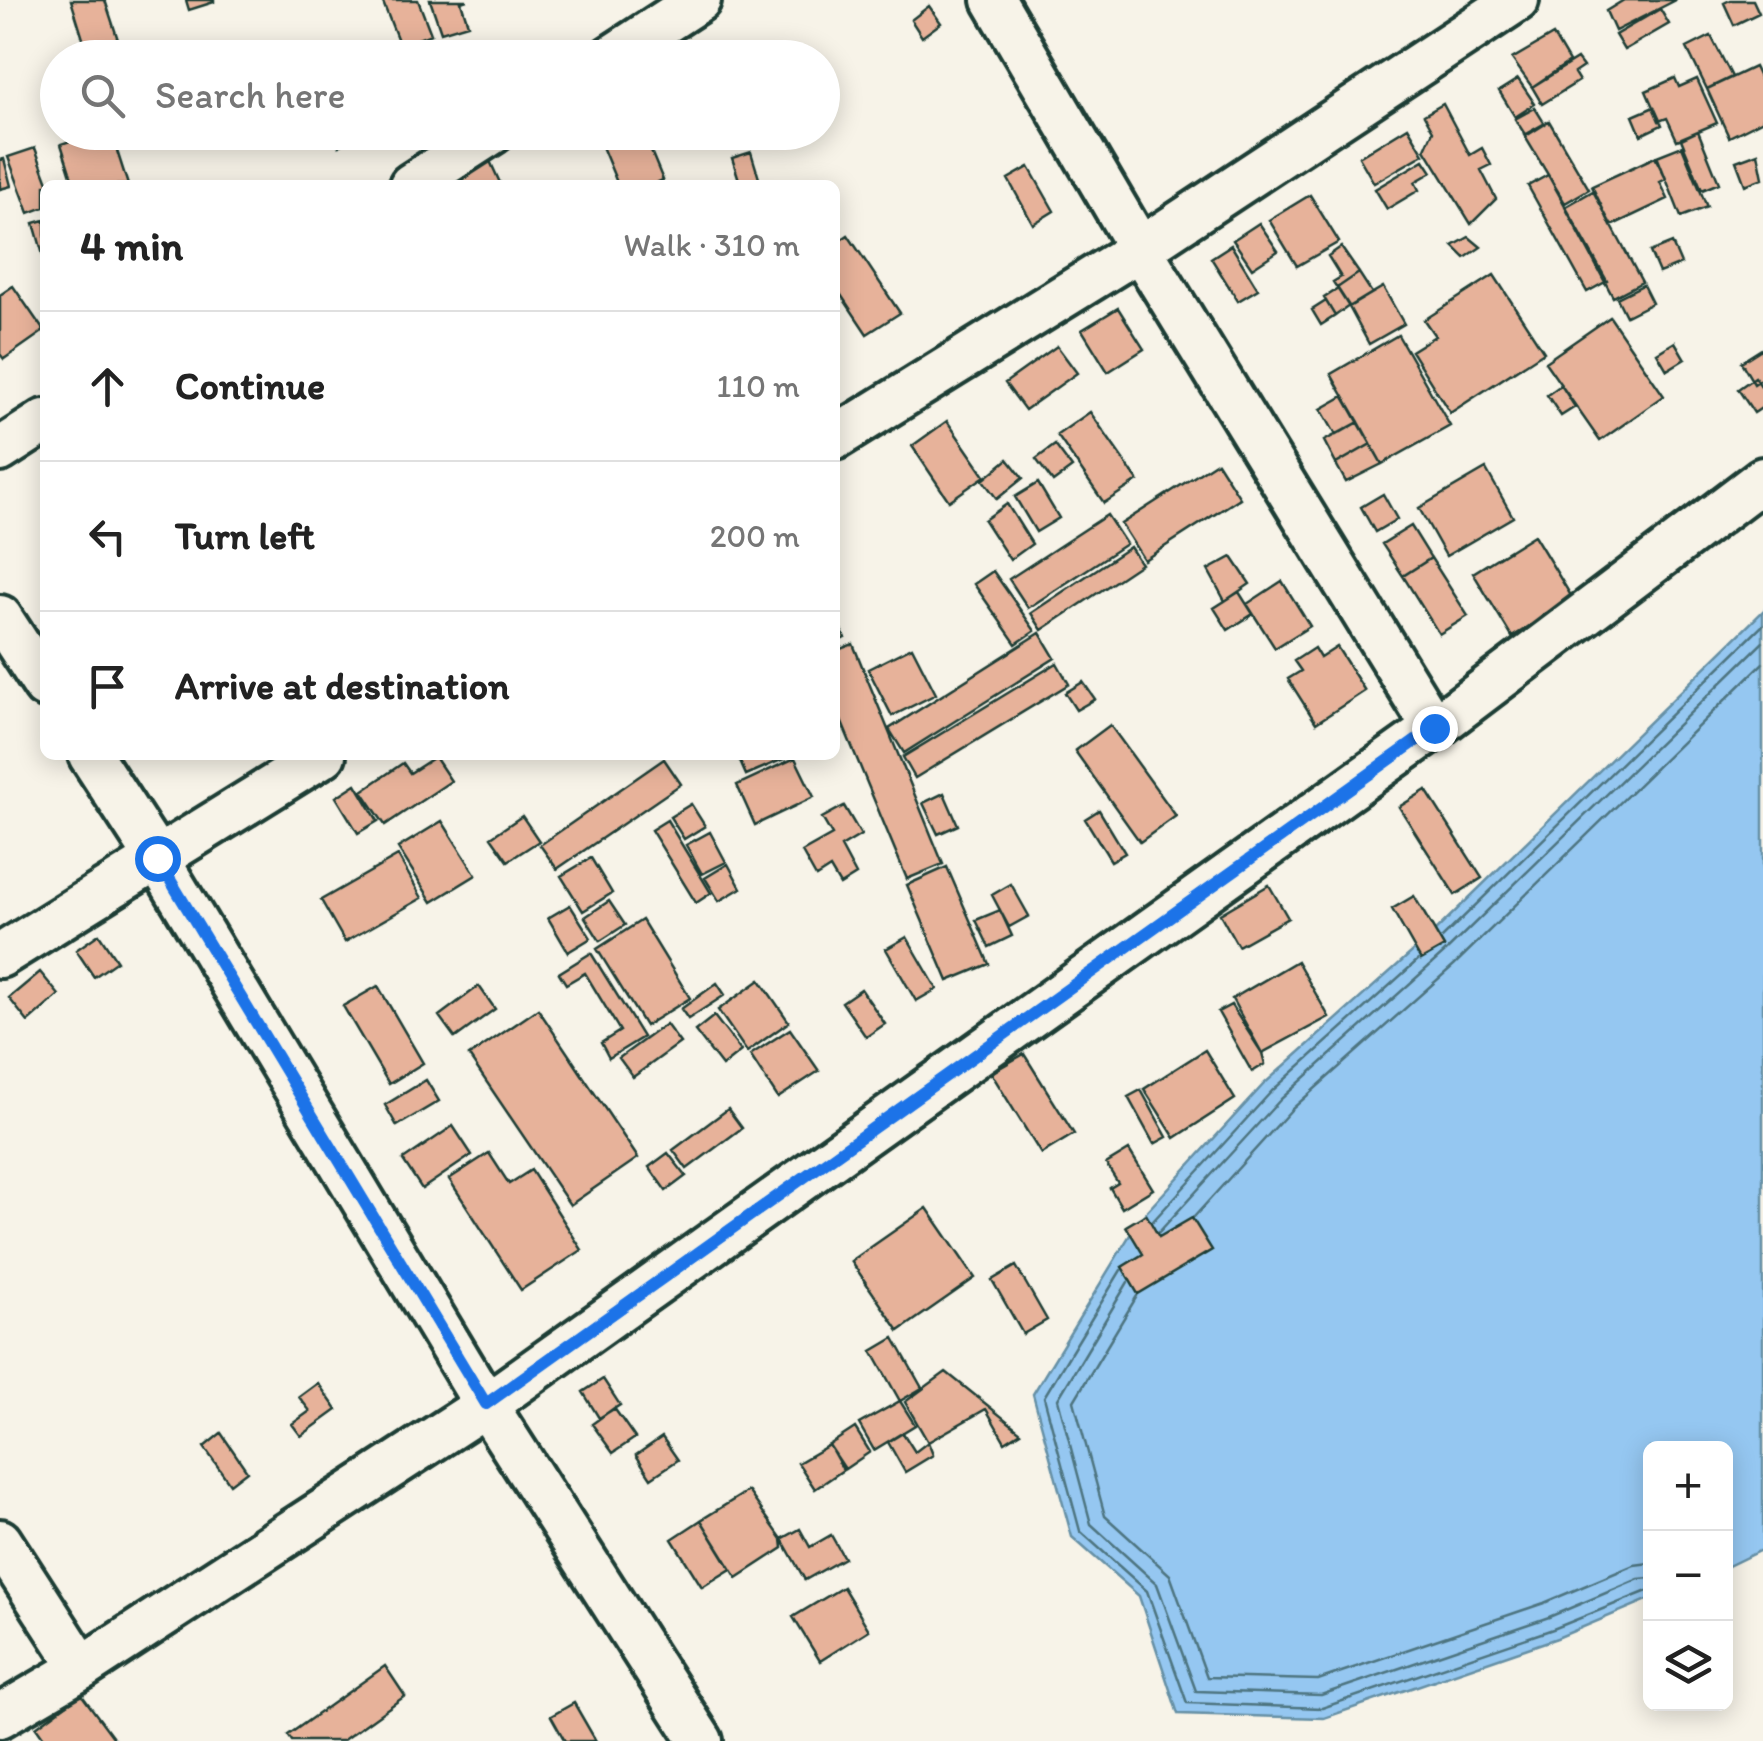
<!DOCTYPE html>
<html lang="en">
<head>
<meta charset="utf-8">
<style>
  body { margin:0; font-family:Itim,sans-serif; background:#f2f2f2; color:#222 }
  .controls { position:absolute; right:30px; bottom:30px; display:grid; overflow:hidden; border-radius:15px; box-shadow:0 5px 25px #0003 }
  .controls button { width:90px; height:90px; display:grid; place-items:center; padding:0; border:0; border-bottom:2px solid #e0e0e0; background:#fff; color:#222; font:50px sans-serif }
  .stop { position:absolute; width:30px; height:30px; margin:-22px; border:8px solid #1a73e8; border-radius:50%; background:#fff }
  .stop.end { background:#1a73e8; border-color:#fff; box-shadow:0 2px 10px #0008 }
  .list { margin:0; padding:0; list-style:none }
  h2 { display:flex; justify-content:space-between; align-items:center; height:130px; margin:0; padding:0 40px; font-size:42px }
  h2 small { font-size:32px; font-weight:400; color:#767676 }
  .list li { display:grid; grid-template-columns:65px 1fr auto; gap:30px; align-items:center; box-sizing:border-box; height:150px; padding:0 40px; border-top:2px solid #e0e0e0 }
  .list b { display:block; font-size:38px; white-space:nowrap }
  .list em { font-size:32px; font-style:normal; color:#767676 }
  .icon { flex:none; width:55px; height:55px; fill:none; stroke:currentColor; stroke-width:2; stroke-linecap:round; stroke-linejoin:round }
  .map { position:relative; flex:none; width:1763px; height:1741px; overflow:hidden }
  .search { position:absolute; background:#fff; box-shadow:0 5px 25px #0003; left:40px; top:40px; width:800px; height:110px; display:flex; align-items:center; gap:25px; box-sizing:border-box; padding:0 35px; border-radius:55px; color:#767676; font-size:38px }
  .panel { position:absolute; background:#fff; box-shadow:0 5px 25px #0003; left:40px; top:180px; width:800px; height:580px; border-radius:15px }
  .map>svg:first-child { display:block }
  .water { fill:#95c7f1; stroke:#6690a5; stroke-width:2.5 }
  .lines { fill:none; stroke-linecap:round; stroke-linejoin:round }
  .shore { stroke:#4e7480; stroke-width:2.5 }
  .building { fill:#e7b29a; stroke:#1f3d34; stroke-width:2.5 }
  .street-casing { stroke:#1f3d34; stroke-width:50 }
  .street { stroke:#f7f3e8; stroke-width:42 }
  .route { stroke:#1a73e8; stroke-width:12 }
</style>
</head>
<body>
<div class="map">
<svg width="1763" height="1741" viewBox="0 0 1763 1741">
  <rect width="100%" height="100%" fill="#f7f3e8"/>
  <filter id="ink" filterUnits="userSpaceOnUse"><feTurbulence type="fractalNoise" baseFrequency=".01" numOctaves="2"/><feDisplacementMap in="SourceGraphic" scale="20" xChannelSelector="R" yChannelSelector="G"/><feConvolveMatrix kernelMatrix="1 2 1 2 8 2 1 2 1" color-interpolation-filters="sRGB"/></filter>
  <g filter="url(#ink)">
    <path class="water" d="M1763,611v938l-37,18v-119h-76v151l-93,39 -233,80 -146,-4 -39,-118 -67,-59 -39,-143 106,-174 125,-136 165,-147z"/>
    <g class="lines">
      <path class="shore" d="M1442,938l321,-313
        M1194,1217l97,-107 163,-145 309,-302
        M1153,1221l119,-130 146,-131
        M1159,1232l122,-133 163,-146 319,-311
        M1121,1270l-77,127 36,134 67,60 40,112 135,5 231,-79 97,-39
        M1128,1282l-70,117 33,125 66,60 39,107 125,4 228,-78 90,-38 11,-1
        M1137,1296l-63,105 31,115 65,59 37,102 111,3 226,-77 90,-38 16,-2"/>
    </g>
    <path class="building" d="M71,0h34l19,58h-35z
      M186,0h28v2l-25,8z
      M382,0h36l13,34 -31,12z
      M430,0h37l-6,2 7,22 -27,8z
      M1624,0h52l-61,31 -9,-20z
      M1730,0h23l6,13 -25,12 -10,-22z
      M929,6l12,17 -19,14 -11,-17z
      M1660,9l9,15 -45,26 -9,-15z
      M1553,35l16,27 -37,25 -20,-28z
      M1711,36l21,41 -25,12 -20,-41z
      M1577,59l6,8 -9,6 5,8 -37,23 -10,-17z
      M1754,67l9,19v34l-34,17 -22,-48z
      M1675,78l4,9 18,-8 20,44 -40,17 -10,-22 -8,3 -13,-30z
      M1518,79l17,25 -20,13 -16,-26z
      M1443,104l27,51 12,-7 9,17 -10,5 15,29 -25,25 -46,-75 8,-18 -9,-16z
      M1654,107l8,18 -21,10 -8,-19z
      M1535,108l10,16 -19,12 -11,-17z
      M1549,121l40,68 -24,14 -41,-68z
      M1408,127l16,27 -50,29 -15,-26z
      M1698,131l21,52 -17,7 -21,-51z
      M97,132h14l17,53h-54l-13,-41z
      M116,132h54l-48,17z
      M330,132h28l-19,14z
      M596,132h47l20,48 -12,5h-33z
      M1682,146l25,61 -26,10 -24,-61z
      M35,148l14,37h-4v22l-16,6 -21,-56z
      M751,152l10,33 -21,-2 -8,-25z
      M1758,153l5,25 -18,7 -9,-24z
      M1655,157l11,22 -6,3 8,17 -57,27 -19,-40z
      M4,159l7,27 -11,3v-29z
      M1424,160l8,12 -17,10 4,8 -32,19 -12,-20z
      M490,161l11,24h-56l-1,-2z
      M1029,167l25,44 -21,13 -25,-45z
      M1548,175l59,106 -20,11 -59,-106z
      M1593,191l49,91 -29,15 -48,-90z
      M1310,195l29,47 -42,24 -28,-46z
      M45,220v42l-11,-39z
      M1259,223l19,28 -26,17 -19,-28z
      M848,235l52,78 -33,21 -32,-48v-42z
      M1469,237l12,10 -16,11 -12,-12z
      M1672,243l9,21 -22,9 -9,-21z
      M1231,245l27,44 -20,12 -27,-43z
      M1341,247l18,26 -22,15 -4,-6 8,-5 -13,-21z
      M1359,273l13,20 -23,14 -12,-19z
      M1494,275l50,77 -94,61 -39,-62 24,-15 -11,-16z
      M1643,285l9,18 -26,13 -9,-18z
      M13,286l31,45 -40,28 -4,-5v-59z
      M1383,287l21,37 -35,20 -20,-37z
      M1338,289l11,17 -14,10 -11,-18z
      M1326,301l9,15 -14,9 -9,-15z
      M1118,308l26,41 -36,23 -26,-42z
      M1610,317l54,79 -64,45 -55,-79z
      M1398,335l52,91 -68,38 -51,-90z
      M1675,342l10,17 -18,11 -10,-17z
      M1057,346l20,27 -52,37 -20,-27z
      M1763,348v30l-9,6 -13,-22z
      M1755,377l8,12v18l-9,6 -16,-24z
      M1561,385l14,22 -14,9 -14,-21z
      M1344,396l15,26 -23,13 -15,-26z
      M1090,412l48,69 -34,22 -47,-68z
      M947,421l38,55 -36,25 -37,-55z
      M1359,422l12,22 -35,20 -12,-23z
      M1371,444l11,20 -36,18 -10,-18z
      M1055,445l17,23 -19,14 -17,-23z
      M1008,459l15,19 -26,21 -14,-19z
      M1217,462l23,36 -96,62 -23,-36z
      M1486,469l27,48 -67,39 -27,-48z
      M1038,483l21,35 -23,14 -21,-35z
      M1383,494l14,25 -22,13 -14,-25z
      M1007,504l25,40 -22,16 -26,-40z
      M1107,515l19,29 -98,64 -19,-29z
      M1411,526l20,32 -28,18 -21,-32z
      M1534,535l39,64 -61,38 -39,-64z
      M1130,547l11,17 -99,66 -11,-17z
      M1232,557l18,27 -25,17 -17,-31z
      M1431,558l37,58 -29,18 -36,-58z
      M993,571l42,60 -19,13 -42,-60z
      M1282,581l28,45 -35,22 -28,-44z
      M1239,592l14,22 -25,16 -14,-22z
      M835,616l10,22 -10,5z
      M1040,633l15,25 -151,95 -15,-24z
      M853,644l90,220 -36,15 -72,-173v-55z
      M912,647l24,47 -44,22 -24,-47z
      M1337,647l28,44 -49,32 -28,-44 13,-8 -7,-10 20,-13 6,10z
      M1057,663l12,21 -154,94 -12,-21z
      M1083,682l12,17 -19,11 -11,-17z
      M1110,725l66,91 -36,26 -65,-91z
      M741,755h46l1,2 -42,18 -8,-18z
      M435,757l16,24 -66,44 -23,-34 41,-28 7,10z
      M795,758l19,39 -59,28 -18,-40z
      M664,759l17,25 -124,85 -17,-24z
      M356,784l22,37 -20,12 -22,-36z
      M1426,790l56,88 -27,17 -56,-88z
      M944,793l14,32 -20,9 -15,-31z
      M691,804l14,22 -21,13 -14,-22z
      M844,806l17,29 -20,12 15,28 -16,10 -10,-17 -14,9 -14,-25 30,-17 -10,-17z
      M1099,810l26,43 -14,8 -26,-42z
      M522,816l17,25 -31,20 -17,-24z
      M667,820l44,73 -15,10 -45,-73z
      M442,821l34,54 -44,27 -34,-54z
      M710,832l16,30 -24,12 -16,-29z
      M398,856l24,42 -77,44 -24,-42z
      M591,858l21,35 -29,18 -22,-35z
      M728,864l13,24 -22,13 -14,-23z
      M947,867l42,97 -41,17 -41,-96z
      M1011,884l18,32 -20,11 -17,-32z
      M1269,885l19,33 -50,28 -18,-32z
      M1414,896l30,51 -23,13 -29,-51z
      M609,901l16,24 -25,16 -15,-24z
      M570,905l21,33 -23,14 -20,-34z
      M1000,910l12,26 -23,11 -13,-27z
      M642,920l48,78 -45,28 -48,-77z
      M99,934l18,27 -23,16 -18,-27z
      M907,937l30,52 -21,12 -30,-52z
      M591,953l52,84 -34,21 -8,-15 19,-12 -35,-58 -19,11 -7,-11z
      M1297,961l32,56 -67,36 -30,-54z
      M40,972l19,23 -31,27 -19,-24z
      M760,980l29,42 -42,30 -29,-42z
      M717,983l8,12 -37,24 -7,-10z
      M378,986l45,77 -34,21 -46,-78z
      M479,986l16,23 -40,29 -16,-22z
      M861,989l24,35 -19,13 -24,-35z
      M1231,1005l31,48 3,11 -13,8 -34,-60z
      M538,1009l100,149 -68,47 -101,-149z
      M714,1016l27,35 -19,15 -27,-35z
      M666,1024l14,19 -47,34 -14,-19z
      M790,1029l29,42 -41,27 -28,-43z
      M1205,1050l30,49 -60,39 -31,-49z
      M1024,1054l50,80 -33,20 -50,-81z
      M426,1080l13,21 -42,25 -12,-21z
      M1141,1090l26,47 -13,7 -26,-47z
      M728,1109l14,19 -55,41 -14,-19z
      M453,1126l19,29 -50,34 -19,-29z
      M1129,1150l24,39 -31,19 -12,-20 8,-5 -12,-19z
      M489,1153l20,31 22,-14 51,80 -61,40 -72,-111z
      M668,1153l18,23 -20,15 -17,-24z
      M927,1208l48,70 -76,53 -48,-70z
      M1146,1214l13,23 33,-19 20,32 -74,44 -16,-27 21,-13 -17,-28z
      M1016,1266l31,54 -24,14 -31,-54z
      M894,1338l28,50 -22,13 -28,-50z
      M946,1372l75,60 -16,10 -19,-33 -58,33 -23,-40z
      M603,1379l17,26 -21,13 -16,-26z
      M318,1383l19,27 -36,26 -9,-12 18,-13 -11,-14z
      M900,1401l15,24 -41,25 -15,-26z
      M614,1408l21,30 -22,15 -21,-29z
      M855,1428l15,24 -25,17 -16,-24z
      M221,1433l26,38 -17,13 -26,-37z
      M903,1433l12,19 13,-10 5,13 -28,17 -17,-30z
      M662,1437l16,23 -27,18 -15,-23z
      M829,1445l14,25 -28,19 -17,-26z
      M748,1491l34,48 1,9 -46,30 -36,-58z
      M701,1520l30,49 -29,18 -30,-48z
      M800,1529l10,18 21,-12 13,23 -39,22 -23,-41z
      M843,1587l26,43 -49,31 -27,-44z
      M385,1666l20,30 -63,45h-50l-4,-6z
      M81,1694l35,47h-70l-10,-14z
      M574,1703l22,38h-31l-14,-25z"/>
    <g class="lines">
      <g class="street-casing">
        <path id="street" d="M994,0l146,249 294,479
          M610,58l89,-58
          M411,185l82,-53
          M835,438l305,-189 377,-249
          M0,450l45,-29
          M0,617l45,69
          M90,755l67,103 329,547 215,336
          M0,956l324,-201
          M0,1541l82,127
          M0,1716l82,-48 404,-263 948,-677 329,-249"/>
      </g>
      <use href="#street" class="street"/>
    </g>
  </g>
  <g class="lines" filter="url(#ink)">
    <path class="route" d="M157,858l329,546 948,-676"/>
  </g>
</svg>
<div class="controls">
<button>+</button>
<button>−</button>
<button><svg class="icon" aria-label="layers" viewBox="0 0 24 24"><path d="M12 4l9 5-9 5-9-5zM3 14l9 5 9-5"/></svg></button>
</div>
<div class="stop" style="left:157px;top:858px"></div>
<div class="stop end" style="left:1434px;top:728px"></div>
<div class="search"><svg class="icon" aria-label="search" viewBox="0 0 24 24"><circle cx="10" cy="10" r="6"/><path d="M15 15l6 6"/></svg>Search here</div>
<section class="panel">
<h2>4 min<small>Walk · 310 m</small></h2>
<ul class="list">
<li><svg class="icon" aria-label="ahead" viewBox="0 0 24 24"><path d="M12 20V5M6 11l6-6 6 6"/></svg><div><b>Continue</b></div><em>110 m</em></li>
<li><svg class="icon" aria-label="left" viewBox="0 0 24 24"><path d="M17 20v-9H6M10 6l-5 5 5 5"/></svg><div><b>Turn left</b></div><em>200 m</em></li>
<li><svg class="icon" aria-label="arrive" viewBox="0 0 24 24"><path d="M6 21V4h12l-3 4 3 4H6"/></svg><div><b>Arrive at destination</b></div></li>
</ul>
</section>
</div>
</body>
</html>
